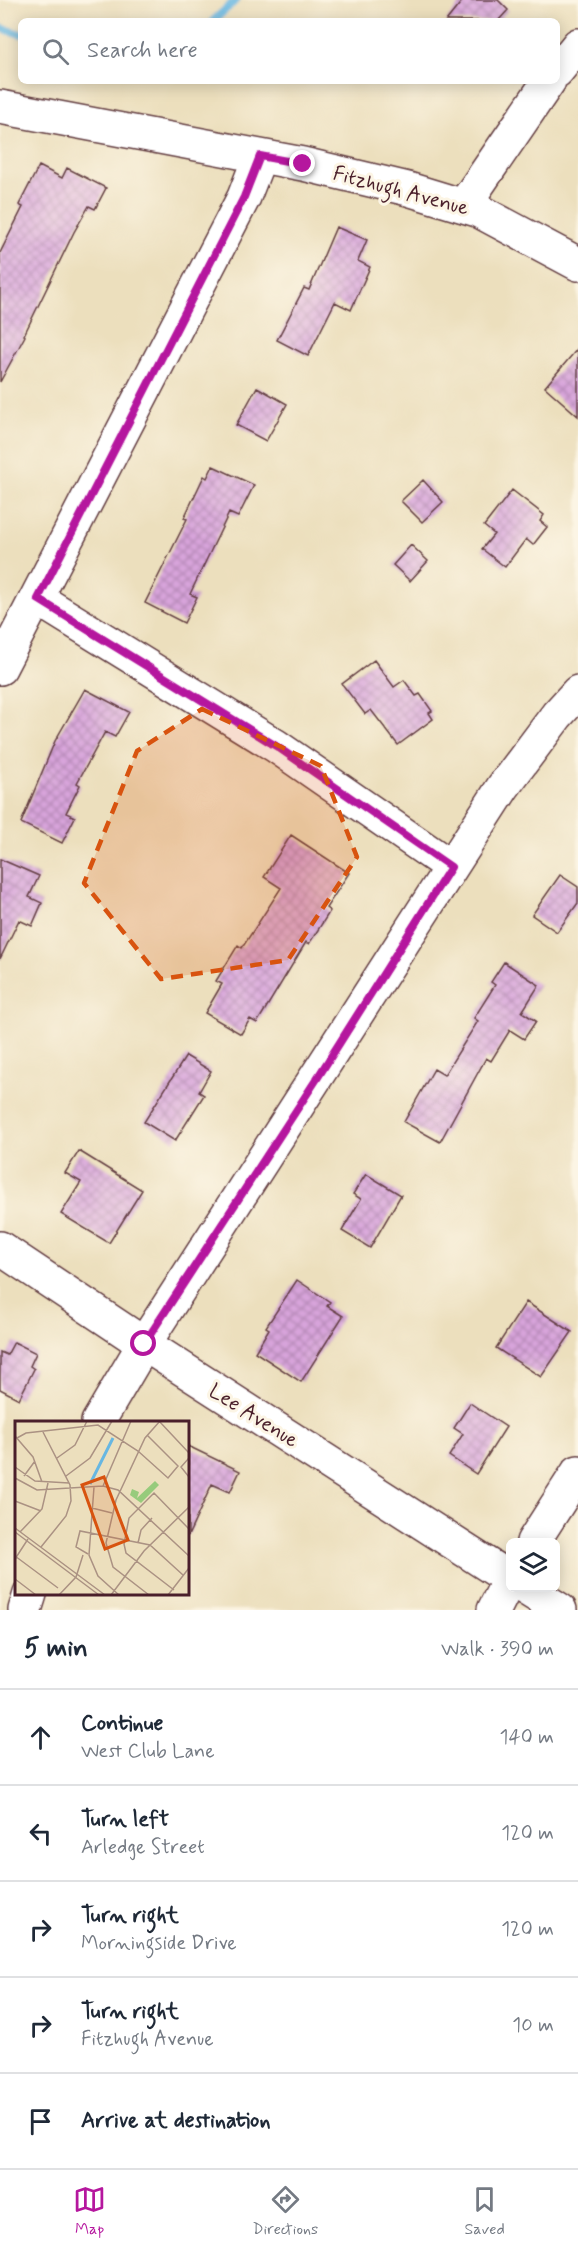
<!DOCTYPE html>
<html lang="en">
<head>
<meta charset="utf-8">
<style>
  body { margin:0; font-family:Mynerve,sans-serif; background:#f6f6f7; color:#1f2937 }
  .controls { position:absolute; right:18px; bottom:18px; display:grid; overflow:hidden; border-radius:9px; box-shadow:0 3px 15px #0003 }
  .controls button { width:54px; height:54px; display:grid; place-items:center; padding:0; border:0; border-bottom:2px solid #e0e1e3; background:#fff; color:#1f2937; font:30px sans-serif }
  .stop { position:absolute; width:18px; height:18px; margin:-14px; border:4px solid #b5179e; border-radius:50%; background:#fff }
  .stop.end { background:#b5179e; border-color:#fff; box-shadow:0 2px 6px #0008 }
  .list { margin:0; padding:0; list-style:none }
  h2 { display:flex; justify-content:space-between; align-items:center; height:78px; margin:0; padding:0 24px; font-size:26px }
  h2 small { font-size:20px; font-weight:400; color:#747a83 }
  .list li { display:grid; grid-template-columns:39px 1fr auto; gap:18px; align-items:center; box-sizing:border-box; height:96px; padding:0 24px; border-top:2px solid #e0e1e3 }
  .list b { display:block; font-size:22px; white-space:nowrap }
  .list p { margin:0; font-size:20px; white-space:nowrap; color:#747a83 }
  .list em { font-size:20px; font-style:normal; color:#747a83 }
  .icon { flex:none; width:33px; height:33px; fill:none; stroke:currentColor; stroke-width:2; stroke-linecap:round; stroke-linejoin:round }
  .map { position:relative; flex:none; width:578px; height:1610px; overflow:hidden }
  .search { position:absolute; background:#fff; box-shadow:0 3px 15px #0003; left:18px; right:18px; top:18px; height:66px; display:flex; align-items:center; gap:15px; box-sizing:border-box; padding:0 21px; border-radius:9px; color:#747a83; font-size:22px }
  .sheet { height:558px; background:#fff }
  nav { display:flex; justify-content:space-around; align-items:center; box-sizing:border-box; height:84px; border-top:2px solid #e0e1e3; background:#fff; font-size:16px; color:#747a83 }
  nav a { display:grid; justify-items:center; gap:3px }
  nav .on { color:#b5179e }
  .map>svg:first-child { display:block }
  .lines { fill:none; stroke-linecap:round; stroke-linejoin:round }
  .stream { stroke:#67b7e2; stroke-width:8 }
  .building { fill:url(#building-cross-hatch) }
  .minor-casing { stroke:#623c41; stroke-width:36 }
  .minor { stroke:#fff; stroke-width:33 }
  .route { stroke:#b5179e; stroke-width:8 }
  .marked { fill:#d8530f; fill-opacity:0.2; stroke:#d8530f; stroke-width:4.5; stroke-dasharray:12 8; stroke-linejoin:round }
  .labels { text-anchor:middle; stroke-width:6; stroke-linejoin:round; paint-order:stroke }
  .street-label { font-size:21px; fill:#4a1f2b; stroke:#fcf5e5 }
  .inset-river { fill:none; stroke:#67b7e2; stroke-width:3 }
  .inset-road { fill:none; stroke:#ab9283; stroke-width:1.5 }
  .view { fill:#d8530f; fill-opacity:0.15; stroke:#d8530f; stroke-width:3 }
  .inset-edge { fill:none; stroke:#4a1f2b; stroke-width:3 }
</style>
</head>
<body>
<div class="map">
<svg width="578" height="1610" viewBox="0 0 578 1610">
  <defs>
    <pattern id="building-cross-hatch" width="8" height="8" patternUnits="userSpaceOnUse" patternTransform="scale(1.5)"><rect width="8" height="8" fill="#d8a4db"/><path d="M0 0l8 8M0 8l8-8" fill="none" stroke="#b185b2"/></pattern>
  </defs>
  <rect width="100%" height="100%" fill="#fcf5e5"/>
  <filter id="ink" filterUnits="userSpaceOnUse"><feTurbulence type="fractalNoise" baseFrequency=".0167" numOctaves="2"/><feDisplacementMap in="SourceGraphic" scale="12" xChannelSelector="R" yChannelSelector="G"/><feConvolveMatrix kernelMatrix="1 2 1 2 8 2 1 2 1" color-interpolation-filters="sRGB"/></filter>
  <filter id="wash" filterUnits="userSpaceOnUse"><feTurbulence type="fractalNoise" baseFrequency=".008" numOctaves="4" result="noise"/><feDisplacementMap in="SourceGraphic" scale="24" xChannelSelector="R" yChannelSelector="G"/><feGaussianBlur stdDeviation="1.35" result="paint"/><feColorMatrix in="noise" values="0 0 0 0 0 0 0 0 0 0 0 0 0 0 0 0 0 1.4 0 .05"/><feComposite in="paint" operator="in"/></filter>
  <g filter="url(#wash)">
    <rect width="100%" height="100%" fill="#ecdfbd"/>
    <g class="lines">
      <path class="stream" d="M213,21l23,-21
        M0,28l21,6"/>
    </g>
    <g id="blocks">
      <path class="building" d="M463,0h35l10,10 -10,11h-52z
        M39,166l23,12 5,-10 39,20 -11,21 -6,-3 -15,26 -50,103 1,1 -25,46v-129l23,-46 -4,-2z
        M336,227l31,13 -9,21 12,6 -19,43 -16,-8 -27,54 -31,-16 27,-52 5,2z
        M578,348v68l-33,-29z
        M257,387l30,17 -21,37 -30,-16z
        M213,466l41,19 -16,32 -9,-4 -39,81 7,3 -13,26 -39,-20 42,-84 -3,-1 20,-42 3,2z
        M423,480l20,22 -21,20 -21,-21z
        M512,490l32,25 -4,6 7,6 -14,18 -7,-6 -21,28 -23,-18 12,-15 -10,-8z
        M411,545l17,16 -18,20 -17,-16z
        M374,660l20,27 10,-7 12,16 4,-2 12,17 -3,2 4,6 -35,26 -27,-35 -6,4 -23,-30z
        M85,689l44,23 -14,25 -10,-5 -28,51 3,2 -14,28 9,4 -13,26 -41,-20 34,-82z
        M291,835l58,38 -23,35 4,3 -21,33 -3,-2 -49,81 -7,-4 -9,15 -36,-21 17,-29 -6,-3 22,-36 4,3 39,-60 -17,-11z
        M0,859l39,17 -10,21 13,6 -10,23 -13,-6 -19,39z
        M560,875l18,12v16l-21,29 -25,-17z
        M504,962l35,23 -17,27 14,9 -12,18 -14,-9 -19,31 -5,-3 -46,84 -36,-20 30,-53 10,6 34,-54 -4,-3 21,-33 -4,-3z
        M186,1056l25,15 -12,21 5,3 -29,46 -31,-19z
        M79,1151l63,39 -33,53 -48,-29 20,-32 -16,-9z
        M366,1174l35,21 -31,53 -28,-17 19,-32 -8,-5z
        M297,1280l33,22 -3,4 16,10 -42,66 -46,-30 14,-23 -3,-2z
        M526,1302l46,30 -31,45 -45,-29z
        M14,1342l22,11 -6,13 4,3 -15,30 -19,-10v-37l7,3z
        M470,1403l36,24 -30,47 -27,-18 14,-22 -9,-6z
        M188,1446l52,25 -10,21 -18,-8 -24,52z"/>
    </g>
  </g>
  <g filter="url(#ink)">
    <use href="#blocks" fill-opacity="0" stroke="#623c41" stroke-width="1.5"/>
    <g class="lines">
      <g class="minor-casing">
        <path id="minor" d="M557,71l21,-26
          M0,107l303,57 105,25 69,21 101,54
          M464,205l85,-124
          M38,599l238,147 175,121
          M0,668l244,-471 16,-41
          M0,1248l144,96 366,235
          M98,1422l46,-78 359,-557 54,-72 21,-23
          M533,1542l45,-70
          M525,1588l35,22
          M25,1610l5,-16
          M494,1610l16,-32"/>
      </g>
      <use href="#minor" class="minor"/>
    </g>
  </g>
  <g class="lines" filter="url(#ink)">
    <path class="route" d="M144,1344l174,-267 133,-210 -175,-121 -238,-147 206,-402 16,-41 43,8"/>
  </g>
  <path class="marked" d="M202,709l119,57 36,91 -69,103 -127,19 -77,-96 53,-132z"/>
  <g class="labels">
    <g class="street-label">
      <text transform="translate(401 190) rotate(15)" y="7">Fitzhugh Avenue</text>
      <text transform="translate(254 1415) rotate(32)" y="7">Lee Avenue</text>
    </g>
  </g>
  <g transform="translate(15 1421)">
    <rect width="174" height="174" fill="#ecdfbd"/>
    <path d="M140,60l4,4 -18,18 -11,-8 2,-6 7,3 -2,6z" fill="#97cb7c"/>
    <path class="inset-river" d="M75,63l23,-46"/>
    <path class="inset-road" d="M144,0l30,32M0,15l18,21 9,25M2,17l9,-5 72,-8 40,26 30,27 10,-12 -31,-31M42,37l18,-13 12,-24M174,37l-8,9 8,10M0,46l20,14 34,2M9,55l11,-15M51,55l24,-18 22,-37M0,57l22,12 66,-4 15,4 71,66M88,65l28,-65M79,66l-5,68 9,21 21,19M0,80l26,10M77,87l20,5M0,107l90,67M0,111l84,63M5,111l22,-23 6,-26M123,122l3,-13 11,-12M26,126l25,-31 5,-15 -1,-16 -27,-53M73,133l-12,-7 4,-16 70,14 33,30M0,135l43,32M0,138l13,-20M0,158l21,16M159,169l-48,-37 -2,-9 5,-26 25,-25 35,36M44,174l17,-18 7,-22M96,174l33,-44 45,-44M134,174l-36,-28 -7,-24 10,-43 29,-62 15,-17M153,174l21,-27"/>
    <path class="view" d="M89,56l24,63 -23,9 -23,-64z"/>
    <rect width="174" height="174" class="inset-edge"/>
  </g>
</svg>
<div class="controls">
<button><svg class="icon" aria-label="layers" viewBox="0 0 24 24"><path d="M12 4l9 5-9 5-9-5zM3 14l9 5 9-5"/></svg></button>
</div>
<div class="stop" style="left:144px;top:1344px"></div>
<div class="stop end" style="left:303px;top:164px"></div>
<div class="search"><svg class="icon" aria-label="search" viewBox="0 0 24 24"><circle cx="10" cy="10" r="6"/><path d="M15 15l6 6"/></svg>Search here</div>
</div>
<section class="sheet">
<h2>5 min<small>Walk · 390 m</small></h2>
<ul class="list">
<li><svg class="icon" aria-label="ahead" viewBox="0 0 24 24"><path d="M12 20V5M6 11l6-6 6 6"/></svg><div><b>Continue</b><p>West Club Lane</p></div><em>140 m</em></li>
<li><svg class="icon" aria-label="left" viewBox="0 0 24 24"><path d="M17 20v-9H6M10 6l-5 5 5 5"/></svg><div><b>Turn left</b><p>Arledge Street</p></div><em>120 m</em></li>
<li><svg class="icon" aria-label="right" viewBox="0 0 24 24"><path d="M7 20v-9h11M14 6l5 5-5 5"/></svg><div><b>Turn right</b><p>Morningside Drive</p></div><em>120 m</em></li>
<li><svg class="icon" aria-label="right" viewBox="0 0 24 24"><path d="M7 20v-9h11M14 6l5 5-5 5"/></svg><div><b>Turn right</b><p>Fitzhugh Avenue</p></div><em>10 m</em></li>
<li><svg class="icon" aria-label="arrive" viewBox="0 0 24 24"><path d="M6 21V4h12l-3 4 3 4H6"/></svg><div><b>Arrive at destination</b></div></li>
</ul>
</section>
<nav>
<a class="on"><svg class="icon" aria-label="map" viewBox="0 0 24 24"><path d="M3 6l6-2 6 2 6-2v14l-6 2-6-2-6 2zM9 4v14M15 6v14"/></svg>Map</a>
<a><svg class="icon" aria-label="directions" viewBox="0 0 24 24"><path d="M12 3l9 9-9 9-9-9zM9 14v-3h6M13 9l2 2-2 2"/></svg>Directions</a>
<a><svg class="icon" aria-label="saved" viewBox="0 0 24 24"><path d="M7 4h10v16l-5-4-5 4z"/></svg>Saved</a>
</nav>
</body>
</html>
